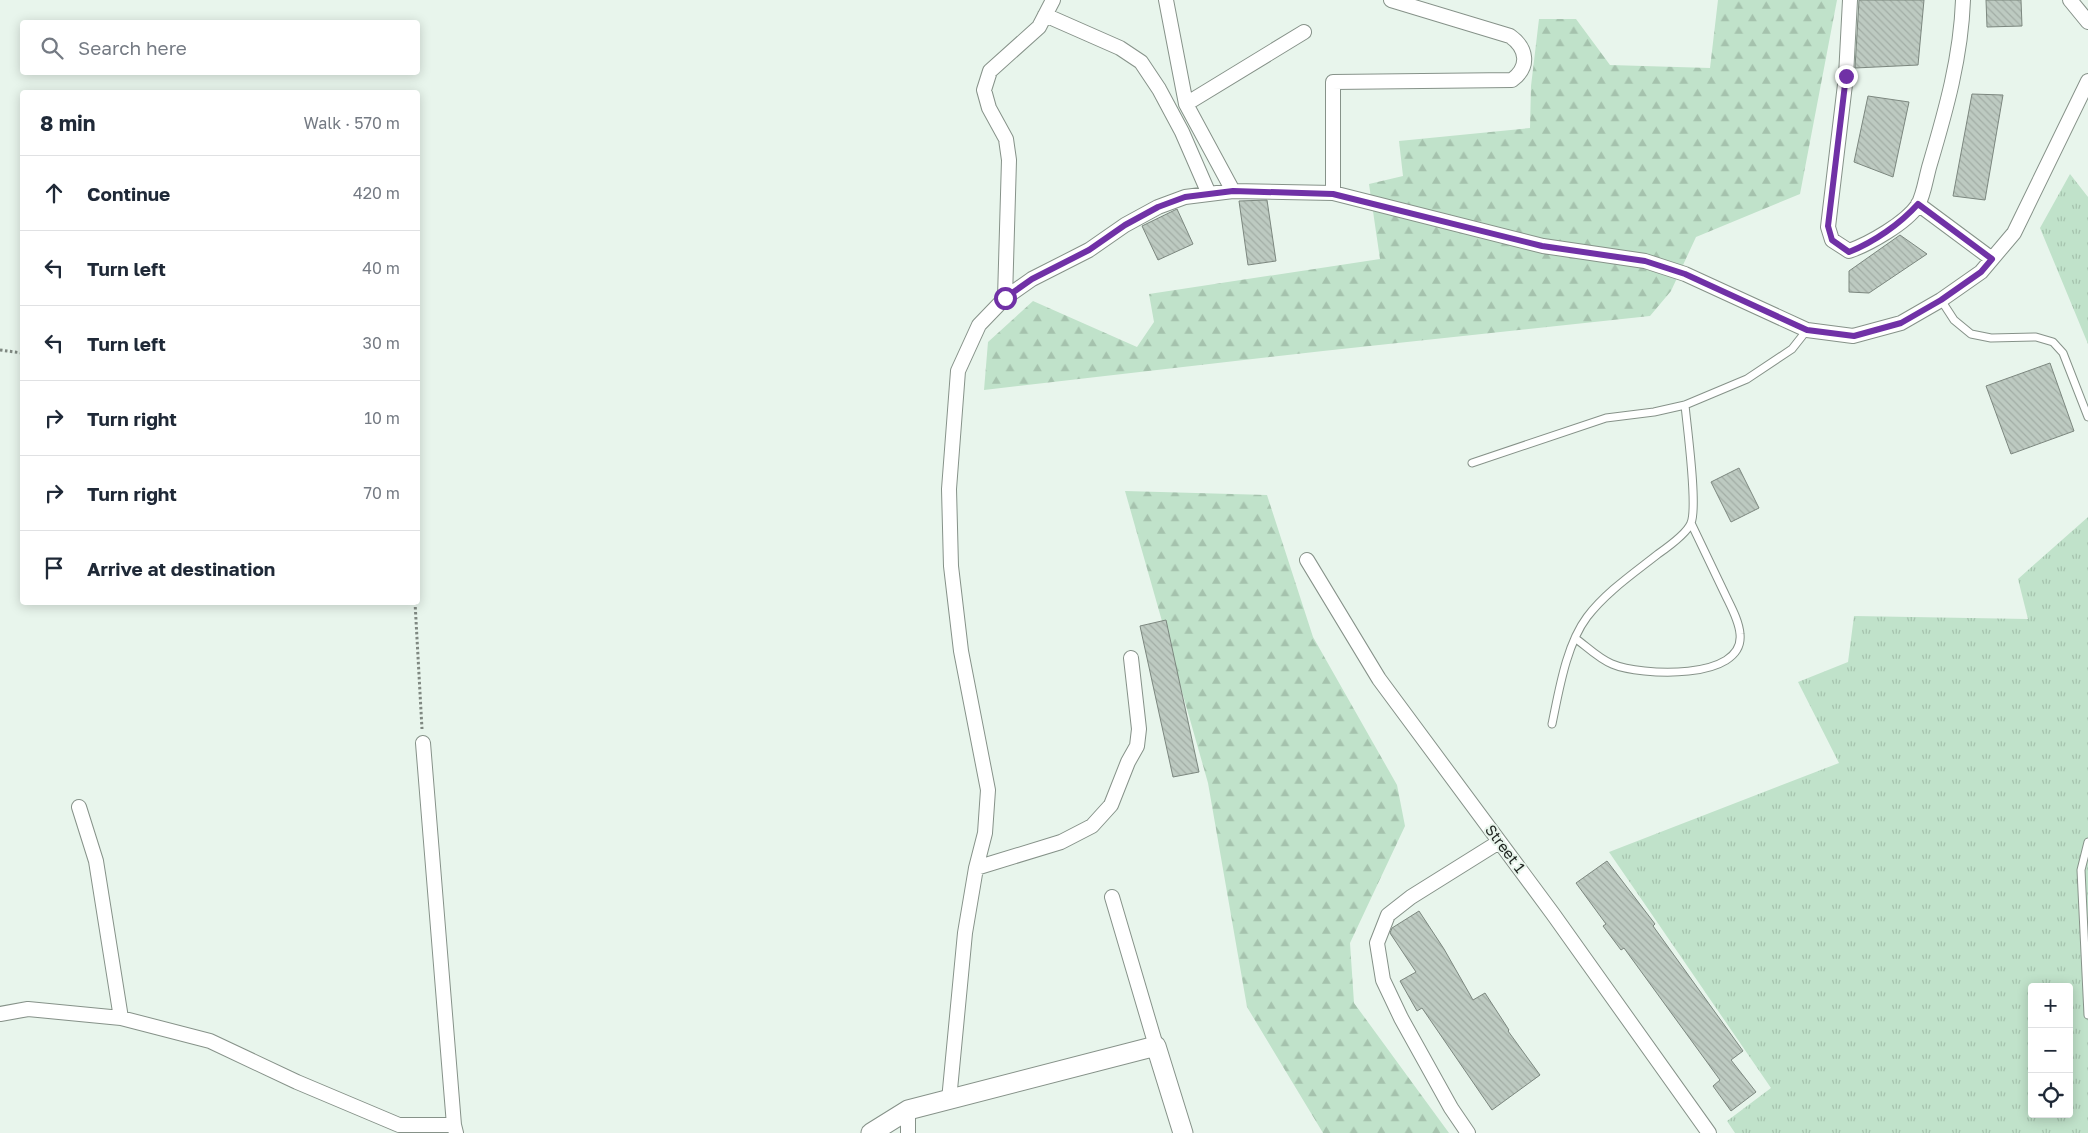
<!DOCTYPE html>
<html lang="en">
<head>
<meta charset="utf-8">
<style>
  body { margin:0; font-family:"Golos Text",sans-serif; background:#f2f2f3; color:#1f2937 }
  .controls { position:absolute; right:15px; bottom:15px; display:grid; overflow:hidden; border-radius:5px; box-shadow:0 2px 12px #0003 }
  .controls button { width:45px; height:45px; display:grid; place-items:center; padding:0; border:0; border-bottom:1px solid #e0e1e3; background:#fff; color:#1f2937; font:25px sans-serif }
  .stop { position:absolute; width:15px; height:15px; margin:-11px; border:4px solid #7031a6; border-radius:50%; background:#fff }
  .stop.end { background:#7031a6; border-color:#fff; box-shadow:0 1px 5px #0008 }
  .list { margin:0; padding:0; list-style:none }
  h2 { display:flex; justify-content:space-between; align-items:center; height:65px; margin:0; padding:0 20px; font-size:21px }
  h2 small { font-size:16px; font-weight:400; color:#747a83 }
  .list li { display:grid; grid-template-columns:32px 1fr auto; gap:15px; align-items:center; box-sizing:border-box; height:75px; padding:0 20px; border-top:1px solid #e0e1e3 }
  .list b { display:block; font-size:19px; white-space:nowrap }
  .list em { font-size:16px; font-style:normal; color:#747a83 }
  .icon { flex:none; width:28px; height:28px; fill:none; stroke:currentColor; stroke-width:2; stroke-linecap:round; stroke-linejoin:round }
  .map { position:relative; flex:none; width:2088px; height:1133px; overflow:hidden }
  .search { position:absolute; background:#fff; box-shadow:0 2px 12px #0003; left:20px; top:20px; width:400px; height:55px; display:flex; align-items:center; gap:12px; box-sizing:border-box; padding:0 18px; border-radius:5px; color:#747a83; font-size:19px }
  .panel { position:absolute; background:#fff; box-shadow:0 2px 12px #0003; left:20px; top:90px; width:400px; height:515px; border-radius:5px }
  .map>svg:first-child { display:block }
  .grass { fill:url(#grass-tufts); fill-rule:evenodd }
  .forest { fill:url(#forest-firs) }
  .building { fill:url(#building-back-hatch); stroke:#7c877f }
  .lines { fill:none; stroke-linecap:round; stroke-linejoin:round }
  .lane-casing { stroke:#869289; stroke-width:9 }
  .street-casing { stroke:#869289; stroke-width:16 }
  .secondary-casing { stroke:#869289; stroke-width:21 }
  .path { stroke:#7f8881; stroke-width:3; stroke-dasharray:2.5 2.5; stroke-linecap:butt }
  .lane { stroke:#fff; stroke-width:7 }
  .street { stroke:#fff; stroke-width:14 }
  .secondary { stroke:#fff; stroke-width:19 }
  .route { stroke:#7031a6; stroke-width:6 }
  .labels { text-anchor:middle; stroke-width:4; stroke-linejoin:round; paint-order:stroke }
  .street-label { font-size:15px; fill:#1e231f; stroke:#e8f5ec }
</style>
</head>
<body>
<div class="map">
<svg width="2088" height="1133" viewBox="0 0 2088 1133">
  <defs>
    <pattern id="grass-tufts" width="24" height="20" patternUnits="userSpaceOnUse" patternTransform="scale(1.25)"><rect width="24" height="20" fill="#c0e2ca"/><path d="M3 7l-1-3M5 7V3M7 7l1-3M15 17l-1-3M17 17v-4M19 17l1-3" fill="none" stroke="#a5c2ad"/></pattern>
    <pattern id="forest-firs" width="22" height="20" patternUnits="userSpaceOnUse" patternTransform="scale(1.25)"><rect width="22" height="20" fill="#c0e2ca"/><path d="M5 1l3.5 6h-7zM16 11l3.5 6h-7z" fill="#a5c2ad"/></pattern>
    <pattern id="building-back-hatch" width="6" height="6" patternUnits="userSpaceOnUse" patternTransform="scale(1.25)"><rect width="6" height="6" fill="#bdcac1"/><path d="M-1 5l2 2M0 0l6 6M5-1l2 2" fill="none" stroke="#a2ada5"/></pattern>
  </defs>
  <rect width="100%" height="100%" fill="#e8f5ec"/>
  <path class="grass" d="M2070,174l18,23v147l-48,-116z
    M2088,517v616h-353l-8,-12 44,-33 -162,-236 230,-89 -41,-81 50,-20 6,-46 174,3 -10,-40zM2032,987h37v127h-37z"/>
  <path class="forest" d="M1718,0h119l-37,194 -104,43 -25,54 -21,25 -327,35 -339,39 4,-48 45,-41 104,46 17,-25 -5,-28 231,-35 -11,-75 34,-8 -4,-35 131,-13 1,-42 8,-67h37l34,46 100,3z
    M1125,491l142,4 46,142 84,148 8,41 -55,117 4,60 95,130h-126l-76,-126 -39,-224z"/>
  <path class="building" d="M1859,0h65l-6,65 -63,3z
    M1986,0h35l1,26 -35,1z
    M1972,94l31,1 -18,105 -32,-4z
    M1868,96l41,6 -16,75 -39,-15z
    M1267,200l9,61 -28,4 -9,-64z
    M1177,209l16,35 -35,16 -16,-34z
    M1900,235l27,19 -58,39 -20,-1v-21z
    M2050,363l24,68 -63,23 -25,-68z
    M1739,468l20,40 -28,14 -20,-40z
    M1166,620l33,152 -26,5 -33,-151z
    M1607,861l48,63 -2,2 90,125 -12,9 25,32 -25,19 -18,-25 7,-6 -96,-132 -3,2 -18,-24 3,-2 -30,-41z
    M1419,911l25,38 29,51 12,-7 24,37 -1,1 32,44 -48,35 -70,-102 -5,3 -17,-30 16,-9 -26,-39 2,-5z"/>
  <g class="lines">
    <g class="lane-casing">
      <path id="lane" d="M1941,300l13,20 17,14 20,4 45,-1 17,5 10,11 25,64
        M1472,463l134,-45 48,-6 31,-7 62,-26 45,-30 15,-19
        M1575,638c11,8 24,21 37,26 28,12 133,17 128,-30 -1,-14 -10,-29 -16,-42 -11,-23 -22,-46 -33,-69
        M1552,724c7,-33 14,-79 35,-107 19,-25 47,-44 71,-63 10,-7 29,-21 33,-31 7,-17 -4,-96 -6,-118
        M2088,842l-7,28 7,145"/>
    </g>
    <g class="street-casing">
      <path id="street" d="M1166,0l20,104 47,87
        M1850,0l-4,76 -18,151 4,13 17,11c20,-7 57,-28 69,-46 6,-11 8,-28 12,-41 16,-54 31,-107 33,-164
        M2070,0l18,22
        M1045,15l75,33 21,14 18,27 23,43 27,62
        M1186,104l118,-72
        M1333,193v-111l179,-2c18,-13 15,-32 -2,-44l-119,-36
        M1918,204l74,55
        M1005,298l4,-138 -3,-21 -17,-31 -5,-18 6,-19 49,-44 14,-27
        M1307,560l72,119 174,235 156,219
        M423,743l31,382
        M79,807l17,54 25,157
        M976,868l85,-26 31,-16 19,-21 17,-43 9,-16 2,-17 -8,-71
        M1112,897l44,149
        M0,1014l28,-5 93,9 89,23 87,41 102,43h55l2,8
        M949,1100l16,-167 11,-65 9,-35 3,-43 -27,-139 -10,-85 -2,-77 9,-118 21,-46 26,-27 27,-19 57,-29 36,-25 33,-18 27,-10 48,-6 100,2 210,53 102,15 40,13 122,56 46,6 48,-13 40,-23 40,-28 33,-39 74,-152
        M908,1110v23
        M1468,1133l-17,-25 -50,-90 -18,-38 -6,-37 11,-28 23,-18 88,-55"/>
    </g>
    <g class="secondary-casing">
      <path id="secondary" d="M871,1133l37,-23 248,-64 27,87"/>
    </g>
    <path class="path" d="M0,350l22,3
      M415,602l7,127"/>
    <use href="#lane" class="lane"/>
    <use href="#street" class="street"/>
    <use href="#secondary" class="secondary"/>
  </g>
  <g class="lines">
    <path class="route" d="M1005,298l27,-19 57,-29 36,-25 33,-18 27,-10 48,-6 100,3 209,52 103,15 40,13 122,56 47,6 47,-13 40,-23 40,-28 11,-13 -74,-55c-18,20 -44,38 -69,48l-17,-12 -4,-14 18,-150"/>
  </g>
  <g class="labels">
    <g class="street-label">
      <text transform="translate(1505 849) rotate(53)" y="5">Street 1</text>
    </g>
  </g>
</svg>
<div class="controls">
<button>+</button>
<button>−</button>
<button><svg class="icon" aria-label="locate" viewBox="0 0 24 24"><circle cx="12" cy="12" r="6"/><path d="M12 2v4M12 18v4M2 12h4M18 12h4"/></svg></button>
</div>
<div class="stop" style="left:1005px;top:298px"></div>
<div class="stop end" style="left:1846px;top:76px"></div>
<div class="search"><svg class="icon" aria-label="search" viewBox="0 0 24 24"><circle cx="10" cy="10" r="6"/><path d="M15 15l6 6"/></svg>Search here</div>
<section class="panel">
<h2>8 min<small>Walk · 570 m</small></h2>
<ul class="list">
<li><svg class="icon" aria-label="ahead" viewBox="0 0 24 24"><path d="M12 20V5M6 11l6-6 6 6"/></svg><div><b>Continue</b></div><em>420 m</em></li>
<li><svg class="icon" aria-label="left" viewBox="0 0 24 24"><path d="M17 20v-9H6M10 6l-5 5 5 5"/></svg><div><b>Turn left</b></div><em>40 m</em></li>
<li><svg class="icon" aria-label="left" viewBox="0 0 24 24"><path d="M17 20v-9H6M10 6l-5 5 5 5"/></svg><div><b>Turn left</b></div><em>30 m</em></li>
<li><svg class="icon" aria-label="right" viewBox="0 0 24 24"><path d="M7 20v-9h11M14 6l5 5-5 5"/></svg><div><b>Turn right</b></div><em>10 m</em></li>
<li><svg class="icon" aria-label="right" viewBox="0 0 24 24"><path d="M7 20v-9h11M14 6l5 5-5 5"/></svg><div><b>Turn right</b></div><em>70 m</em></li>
<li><svg class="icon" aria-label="arrive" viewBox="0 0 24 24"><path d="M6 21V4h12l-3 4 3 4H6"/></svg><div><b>Arrive at destination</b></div></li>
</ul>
</section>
</div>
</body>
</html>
